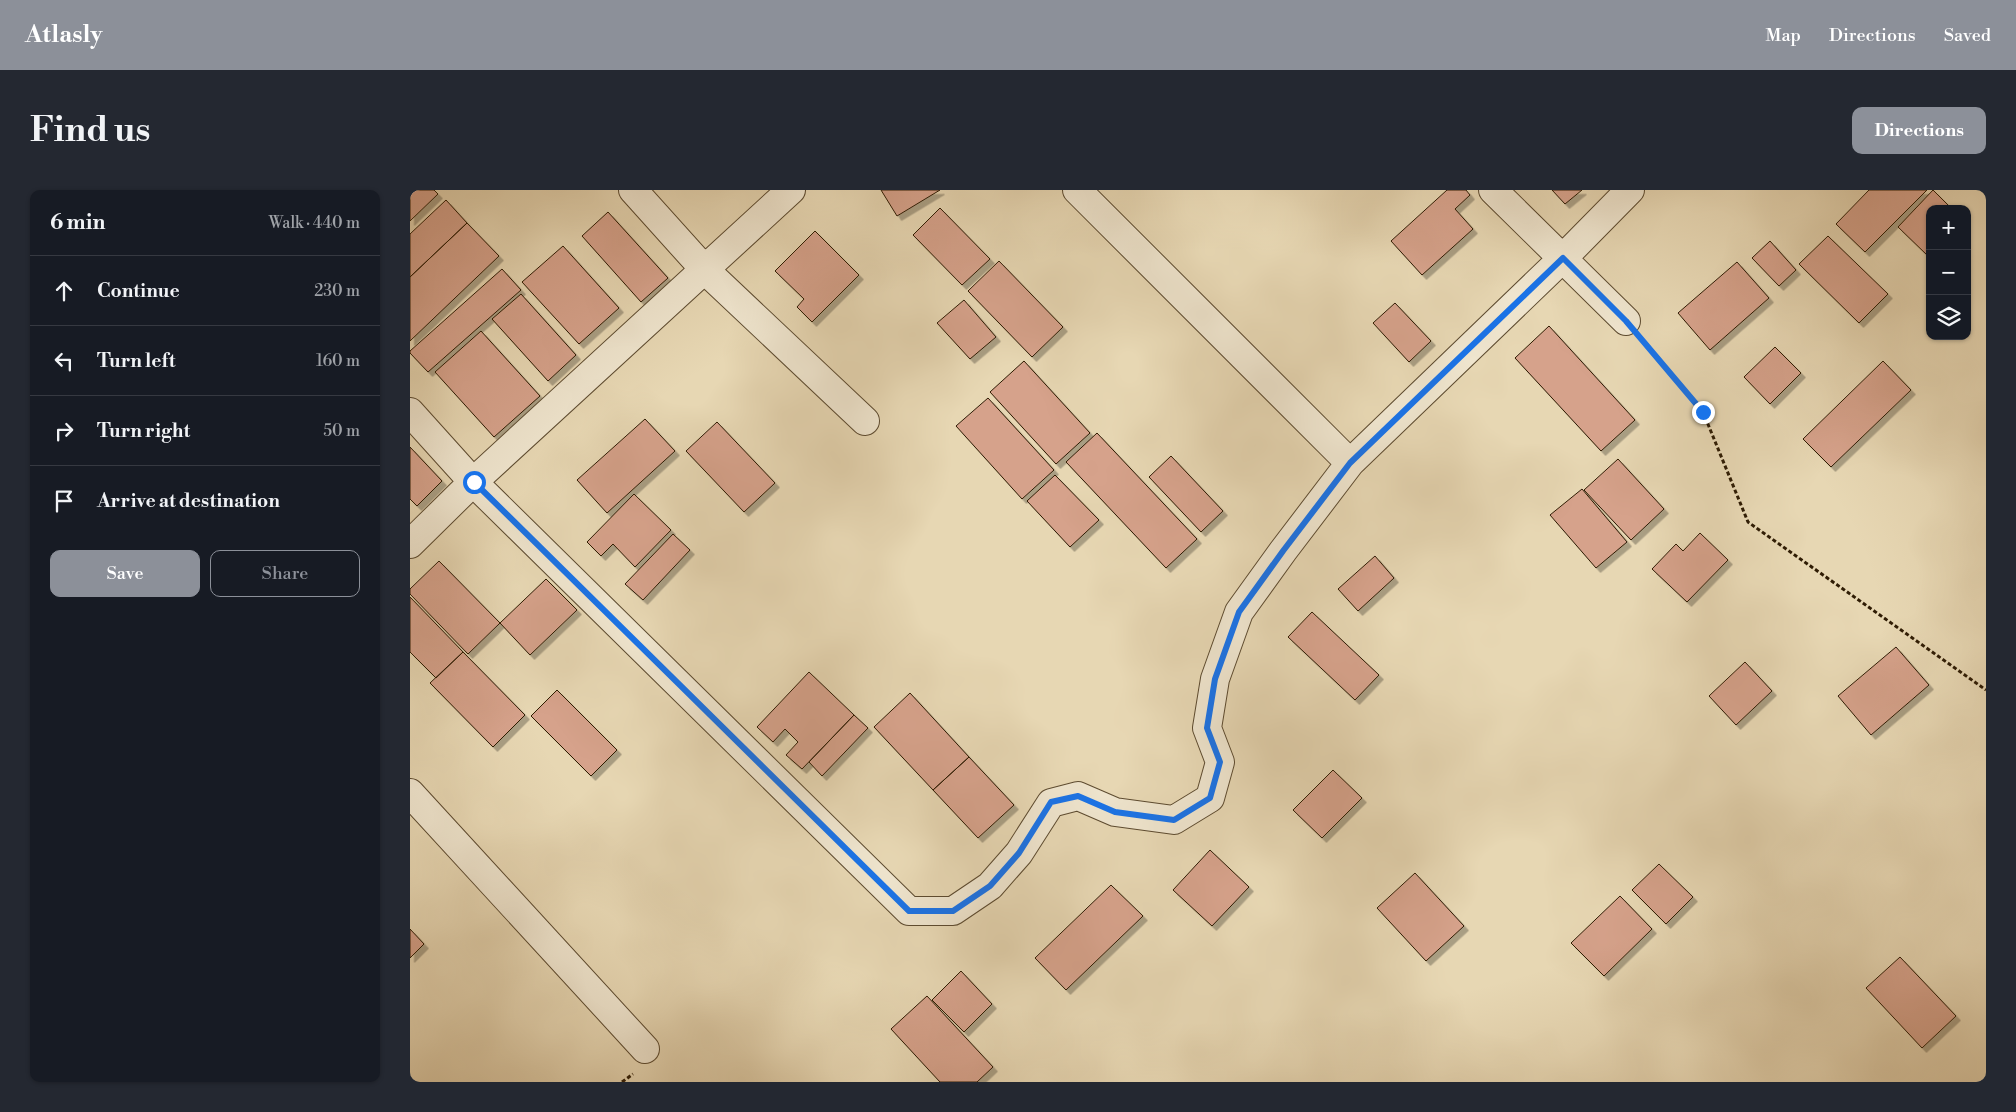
<!DOCTYPE html>
<html lang="en">
<head>
<meta charset="utf-8">
<style>
  body { margin:0; font-family:"Libre Bodoni",serif; background:#242831; color:#f1f3f6 }
  .controls { position:absolute; right:15px; top:15px; display:grid; overflow:hidden; border-radius:10px; box-shadow:0 1px 4px #0004 }
  .controls button { width:45px; height:45px; display:grid; place-items:center; padding:0; border:0; border-bottom:1px solid #363941; background:#171b24; color:#f1f3f6; font:25px sans-serif }
  .stop { position:absolute; width:15px; height:15px; margin:-11px; border:4px solid #1a73e8; border-radius:50%; background:#fff }
  .stop.end { background:#1a73e8; border-color:#fff; box-shadow:0 1px 5px #0008 }
  .list { margin:0; padding:0; list-style:none }
  h2 { display:flex; justify-content:space-between; align-items:center; height:65px; margin:0; padding:0 20px; font-size:21px }
  h2 small { font-size:16px; font-weight:400; color:#9ea1a6 }
  .list li { display:grid; grid-template-columns:32px 1fr auto; gap:15px; align-items:center; box-sizing:border-box; height:70px; padding:0 20px; border-top:1px solid #363941 }
  .list b { display:block; font-size:19px; white-space:nowrap }
  .list em { font-size:16px; font-style:normal; color:#9ea1a6 }
  .actions { display:flex; gap:10px; padding:15px 20px }
  .actions a { flex:1; padding:11px 0; border:1px solid #8c9099; border-radius:10px; text-align:center; font-size:18px; color:#8c9099 }
  .actions .main { background:#8c9099; color:#fff }
  .icon { flex:none; width:28px; height:28px; fill:none; stroke:currentColor; stroke-width:2; stroke-linecap:round; stroke-linejoin:round }
  .map { position:relative; flex:none; width:1576px; height:892px; overflow:hidden; border-radius:10px }
  header { display:flex; align-items:center; gap:30px; box-sizing:border-box; height:70px; padding:0 25px; background:#8c9099; color:#fff }
  header strong { font-size:24px }
  nav { display:flex; gap:28px; margin-inline-start:auto; font-size:18px }
  .intro { display:flex; align-items:center; justify-content:space-between; box-sizing:border-box; height:120px; padding:0 30px }
  h1 { margin:0; font-size:35px }
  .button { padding:12px 22px; border-radius:10px; background:#8c9099; color:#fff; font-size:18px; font-weight:700 }
  main { display:flex; gap:30px; padding:0 30px }
  aside { flex:1; background:#171b24; border-radius:10px; box-shadow:0 1px 4px #0004 }
  .map>svg:first-child { display:block }
  .building { fill:#d6a28b; stroke:#2f1c04; filter:url(#shadow) }
  .lines { fill:none; stroke-linecap:round; stroke-linejoin:round }
  .minor-casing { stroke:#5d4b30; stroke-width:30 }
  .path { stroke:#2f1c04; stroke-width:3; stroke-dasharray:4 2.5; stroke-linecap:butt }
  .minor { stroke:#efe5ce; stroke-width:28 }
  .route { stroke:#1a73e8; stroke-width:6 }
</style>
</head>
<body>
<header>
<strong>Atlasly</strong>
<nav><a>Map</a><a>Directions</a><a>Saved</a></nav>
</header>
<div class="intro"><h1>Find us</h1><a class="button">Directions</a></div>
<main>
<aside>
<h2>6 min<small>Walk · 440 m</small></h2>
<ul class="list">
<li><svg class="icon" aria-label="ahead" viewBox="0 0 24 24"><path d="M12 20V5M6 11l6-6 6 6"/></svg><div><b>Continue</b></div><em>230 m</em></li>
<li><svg class="icon" aria-label="left" viewBox="0 0 24 24"><path d="M17 20v-9H6M10 6l-5 5 5 5"/></svg><div><b>Turn left</b></div><em>160 m</em></li>
<li><svg class="icon" aria-label="right" viewBox="0 0 24 24"><path d="M7 20v-9h11M14 6l5 5-5 5"/></svg><div><b>Turn right</b></div><em>50 m</em></li>
<li><svg class="icon" aria-label="arrive" viewBox="0 0 24 24"><path d="M6 21V4h12l-3 4 3 4H6"/></svg><div><b>Arrive at destination</b></div></li>
</ul>
<div class="actions"><a class="main">Save</a><a>Share</a></div>
</aside>
<div class="map">
<svg width="1576" height="892" viewBox="0 0 1576 892">
  <defs>
    <filter id="shadow"><feDropShadow dx="4.5" dy="4.5" stdDeviation="0" flood-color="#0004"/></filter>
  </defs>
  <rect width="100%" height="100%" fill="#e7d7b3"/>
  <filter id="stains"><feTurbulence type="fractalNoise" baseFrequency=".004" numOctaves="4"/><feColorMatrix values="0 0 0 0 .2 0 0 0 0 .09 0 0 0 0 .02 0 0 0 .5 -.17"/></filter>
  <radialGradient id="worn" r=".72"><stop offset=".6" stop-color="#630" stop-opacity="0"/><stop offset="1" stop-color="#630" stop-opacity=".3"/></radialGradient>
  <path class="building" d="M0,0h24l4,4 -28,27z
    M471,0h59l-43,26z
    M1037,0h19l4,5 -15,14 18,20 -51,46 -31,-34z
    M1142,0h30l-17,14z
    M1459,0h58l-62,62 -29,-28z
    M1523,0l19,19h-22v43l-3,3 -29,-28z
    M36,10l21,23 -57,54v-43z
    M530,18l50,51 -28,26 -49,-50z
    M198,22l60,66 -27,24 -59,-66z
    M57,33l32,33 -89,85v-64z
    M405,41l44,44 -47,47 -15,-15 7,-8 -29,-28z
    M1418,46l60,58 -29,29 -60,-59z
    M1360,51l26,29 -17,16 -27,-28z
    M153,56l56,62 -40,36 -57,-62z
    M589,71l64,66 -31,30 -64,-66z
    M1327,72l32,36 -59,52 -32,-37z
    M92,79l19,21 -93,82 -18,-19v-2z
    M111,104l55,61 -28,26 -56,-62z
    M554,110l32,37 -26,22 -33,-36z
    M985,113l36,38 -22,21 -36,-39z
    M1139,136l86,94 -34,31 -86,-93z
    M71,141l59,65 -46,41 -59,-65z
    M1365,157l26,26 -31,31 -26,-27z
    M614,171l66,72 -34,31 -66,-72z
    M1473,171l28,29 -80,77 -28,-28z
    M578,208l66,72 -32,29 -66,-73z
    M235,229l30,32 -68,62 -30,-33z
    M307,232l58,61 -31,29 -58,-61z
    M687,243l100,106 -31,29 -100,-106z
    M0,257l32,34 -25,25 -7,-7z
    M761,266l52,55 -22,21 -52,-55z
    M1208,269l46,50 -33,31 -47,-50z
    M645,285l44,45 -29,27 -43,-46z
    M1172,299l45,53 -31,26 -46,-53z
    M224,304l37,36 -36,37 -22,-23 -12,12 -14,-14z
    M1290,343l28,27 -41,42 -35,-33 24,-25 7,7z
    M263,344l17,16 -47,50 -18,-16z
    M965,366l19,22 -36,33 -20,-22z
    M29,371l61,62 -32,31 -58,-60v-5z
    M136,389l31,31 -47,45 -30,-32z
    M0,407l53,55 -27,26 -26,-26z
    M902,422l67,63 -24,25 -67,-63z
    M1486,457l33,38 -58,50 -33,-39z
    M53,462l62,63 -32,32 -63,-64z
    M1335,472l27,29 -36,34 -27,-29z
    M399,482l45,43 -52,54 -16,-14 12,-13 -13,-13 -12,13 -16,-15z
    M147,500l60,60 -26,26 -60,-60z
    M500,503l59,64 -36,33 -59,-63z
    M444,525l14,13 -46,48 -13,-14z
    M559,567l45,48 -36,33 -45,-48z
    M923,580l29,28 -40,40 -29,-28z
    M800,660l39,37 -37,39 -39,-36z
    M1249,674l34,33 -27,27 -34,-34z
    M1005,683l49,53 -38,35 -49,-53z
    M701,695l32,31 -77,74 -31,-32z
    M1210,706l32,33 -48,47 -33,-33z
    M0,739l14,15 -14,14z
    M1490,767l56,59 -34,32 -56,-60z
    M551,781l31,33 -28,28 -32,-32z
    M517,806l66,71 -16,15h-37l-49,-53z"/>
  <g class="lines">
    <g class="minor-casing">
      <path id="minor" d="M223,0l72,80 160,151
        M667,0l273,273
        M1083,0l133,131
        M0,222l63,70 436,429h44l37,-25 29,-33 32,-50 27,-7 37,16 59,8 36,-22 10,-36 -13,-34 8,-49 24,-67 44,-61 67,-88 213,-205 67,-68
        M0,354l63,-62 318,-292
        M0,603l235,256"/>
    </g>
    <path class="path" d="M1234,152l59,70 45,110 238,168
      M212,892l11,-8"/>
    <use href="#minor" class="minor"/>
  </g>
  <g class="lines">
    <path class="route" d="M64,292l435,429h44l37,-25 29,-33 32,-51 27,-6 37,16 59,8 36,-22 10,-36 -13,-34 8,-49 24,-67 44,-61 67,-88 213,-205 63,63 77,91"/>
  </g>
  <rect width="100%" height="100%" filter="url(#stains)"/>
  <rect width="100%" height="100%" fill="url(#worn)"/>
</svg>
<div class="controls">
<button>+</button>
<button>−</button>
<button><svg class="icon" aria-label="layers" viewBox="0 0 24 24"><path d="M12 4l9 5-9 5-9-5zM3 14l9 5 9-5"/></svg></button>
</div>
<div class="stop" style="left:64px;top:292px"></div>
<div class="stop end" style="left:1293px;top:222px"></div>
</div>
</main>
</body>
</html>
